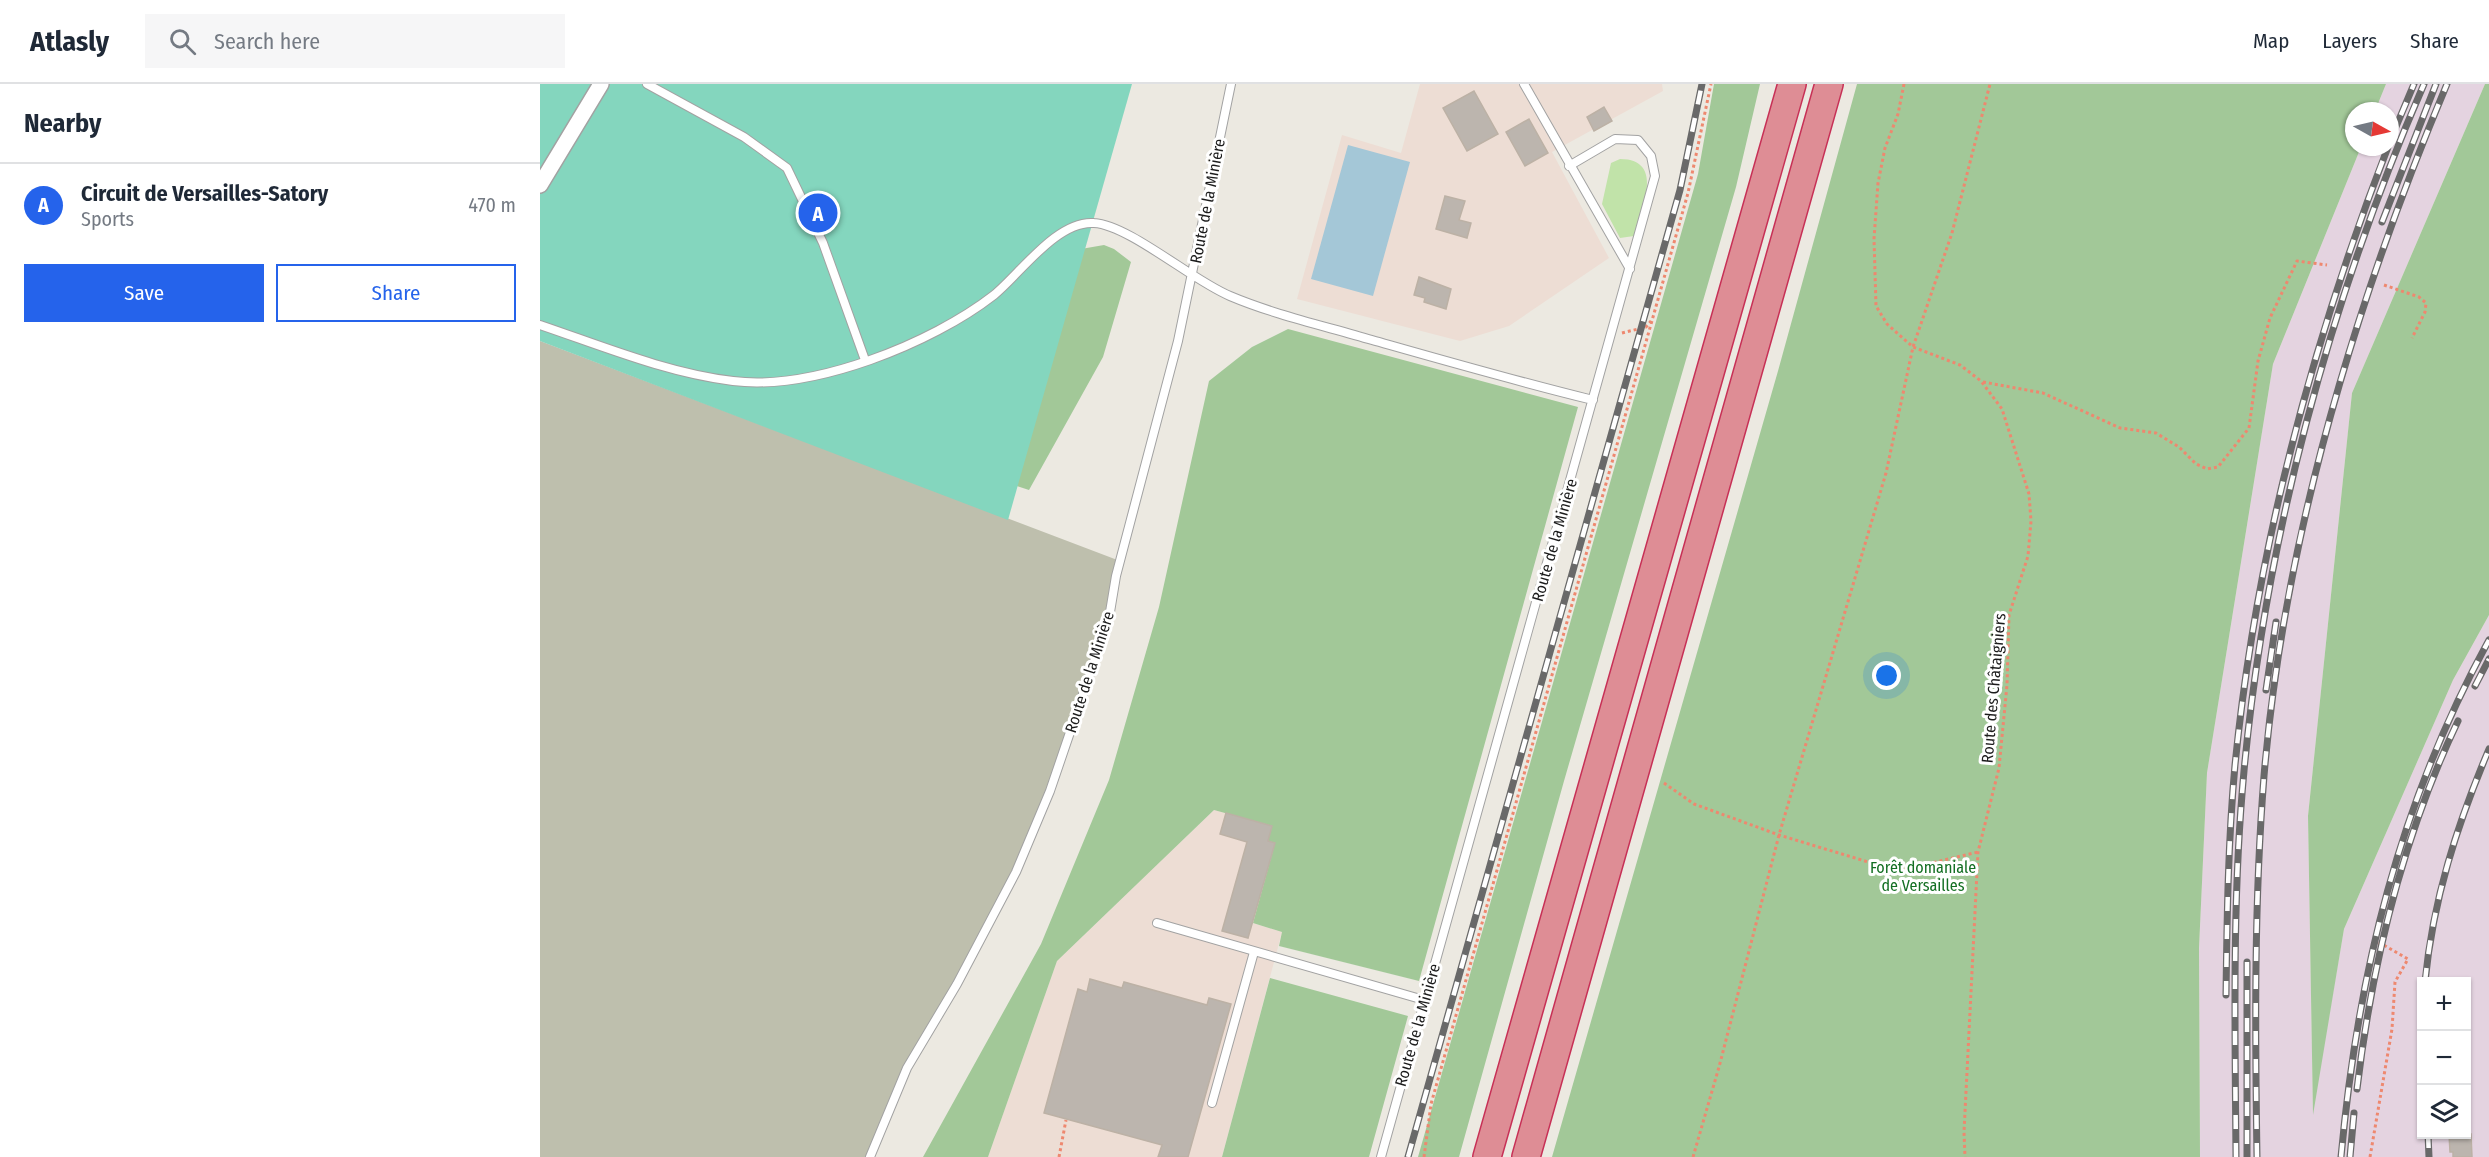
<!DOCTYPE html>
<html lang="en">
<head>
<meta charset="utf-8">
<style>
  body { margin:0; font-family:"Fira Sans Condensed",sans-serif; background:#f6f6f7; color:#1f2937 }
  .controls { position:absolute; right:18px; bottom:18px; display:grid; overflow:hidden; border-radius:0px; box-shadow:0 2px 4px #0004 }
  .controls button { width:54px; height:54px; display:grid; place-items:center; padding:0; border:0; border-bottom:2px solid #e0e1e3; background:#fff; color:#1f2937; font:30px sans-serif }
  .compass { position:absolute; left:1805px; top:18px; width:54px; height:54px; border-radius:50%; background:#fff; box-shadow:0 2px 4px #0004; rotate:98deg }
  .you { position:absolute; left:1347px; top:592px; width:21px; height:21px; margin:-15px; border:4px solid #fff; border-radius:50%; background:#1a73e8; box-shadow:0 0 0 9px #1a73e833 }
  .badge { display:grid; place-items:center; width:39px; height:39px; border-radius:50%; background:#2563eb; color:#fff; font-size:20px; font-weight:700 }
  .pin { position:absolute; translate:-50% -50%; border:3px solid #fff; box-shadow:0 2px 6px #0006 }
  .list { margin:0; padding:0; list-style:none }
  h2 { display:flex; justify-content:space-between; align-items:center; height:78px; margin:0; padding:0 24px; font-size:26px }
  h2 small { font-size:20px; font-weight:400; color:#747a83 }
  .list li { display:grid; grid-template-columns:39px 1fr auto; gap:18px; align-items:center; box-sizing:border-box; height:84px; padding:0 24px; border-top:2px solid #e0e1e3 }
  .list b { display:block; font-size:22px; white-space:nowrap }
  .list p { margin:0; font-size:20px; white-space:nowrap; color:#747a83 }
  .list em { font-size:20px; font-style:normal; color:#747a83 }
  .actions { display:flex; gap:12px; padding:18px 24px }
  .actions a { flex:1; padding:14px 0; border:2px solid #2563eb; border-radius:0px; text-align:center; font-size:21px; color:#2563eb }
  .actions .main { background:#2563eb; color:#fff }
  .icon { flex:none; width:33px; height:33px; fill:none; stroke:currentColor; stroke-width:2; stroke-linecap:round; stroke-linejoin:round }
  .map { position:relative; flex:none; width:1949px; height:1073px; overflow:hidden }
  header { display:flex; align-items:center; gap:36px; box-sizing:border-box; height:84px; padding:0 30px; background:#fff; border-bottom:2px solid #e0e1e3 }
  header strong { font-size:28px }
  nav { display:flex; gap:33px; margin-inline-start:auto; font-size:21px }
  .search { width:420px; height:54px; background:#f6f6f7; display:flex; align-items:center; gap:15px; box-sizing:border-box; padding:0 21px; border-radius:0px; color:#747a83; font-size:22px }
  main { display:flex }
  aside { flex:1; background:#fff }
  .map>svg:first-child { display:block }
  .industrial { fill:#e4d3e0; fill-rule:evenodd }
  .military { fill:#edddd4 }
  .construction { fill:#bebfad }
  .grass { fill:#c1e3a9 }
  .forest { fill:#a2c898 }
  .pitch { fill:#84d6be }
  .water { fill:#a4c7d7 }
  .building { fill:#bcb5ae; stroke:#bcb1a5; stroke-width:1.5 }
  .lines { fill:none; stroke-linecap:round; stroke-linejoin:round }
  .lane-casing { stroke:#a2a2a2; stroke-width:10 }
  .street-casing { stroke:#a2a2a2; stroke-width:18 }
  .highway-casing { stroke:#c73056; stroke-width:30 }
  .path { stroke:#ee886f; stroke-width:3; stroke-dasharray:3 3; stroke-linecap:butt }
  .lane { stroke:#fff; stroke-width:8 }
  .street { stroke:#fff; stroke-width:15 }
  .highway { stroke:#de8d95; stroke-width:27 }
  .rail-casing { stroke:#696969; stroke-width:7 }
  .rail { stroke:#fff; stroke-width:4.5; stroke-dasharray:14; stroke-linecap:butt }
  .labels { text-anchor:middle; stroke-width:6; stroke-linejoin:round; paint-order:stroke }
  .street-label { font-size:16px; fill:#1b1b1b; stroke:#fff }
  .park-label { font-size:16px; fill:#136f23; stroke:#fff }
</style>
</head>
<body>
<header>
<strong>Atlasly</strong>
<div class="search"><svg class="icon" aria-label="search" viewBox="0 0 24 24"><circle cx="10" cy="10" r="6"/><path d="M15 15l6 6"/></svg>Search here</div>
<nav><a>Map</a><a>Layers</a><a>Share</a></nav>
</header>
<main>
<aside>
<h2>Nearby<small></small></h2>
<ul class="list">
<li><span class="badge">A</span><div><b>Circuit de Versailles-Satory</b><p>Sports</p></div><em>470 m</em></li>
</ul>
<div class="actions"><a class="main">Save</a><a>Share</a></div>
</aside>
<div class="map">
<svg width="1949" height="1073" viewBox="0 0 1949 1073">
  <rect width="100%" height="100%" fill="#ece9e1"/>
  <path class="industrial" d="M1846,0h99l-133,309 -44,423 5,294 31,-181 109,-249 36,-65v542h-289l-1,-209 8,-175 66,-409 88,-217h29v-36h-15zM1882,898h44v152h-44z"/>
  <path class="military" d="M880,0h242l1,7 -111,61 57,106 -100,68 -49,15 -163,-42 45,-164 59,18z
    M674,726l58,16 3,17 -22,80 29,9 -60,225h-234l69,-196z"/>
  <path class="construction" d="M0,257l580,220 -11,57 -59,173 -34,81 -109,196 -37,89h-330z"/>
  <path class="grass" d="M1080,75c46,0 21,52 14,77l-14,2 -18,-34 9,-41z"/>
  <path class="forest" d="M1174,0h46l-24,103 -172,594 -105,376h-41l280,-983z
    M1317,0h529l-11,27h-21v36h7l-88,217 -66,409 -8,175 1,209h-648l226,-786z
    M1945,0h4v531l-36,65 -109,249 -31,186 -5,-299 44,-423z
    M564,161l10,4 17,13 -28,95 -74,133 -249,-83 301,-158z
    M748,245l290,78 -159,574 -140,-35 3,-14 -29,-9 22,-80 -7,-2 4,-15 -58,-16 -157,151 -69,196h-65l118,-213 68,-164 50,-173 50,-226 43,-34z
    M730,894l138,38 -39,141h-147z"/>
  <path class="pitch" d="M0,0h592l-124,436 -468,-179z"/>
  <path class="water" d="M808,61l62,17 -37,134 -62,-17z"/>
  <path class="building" d="M934,7l24,43 -31,17 -24,-43z
    M1064,23l8,14 -18,10 -7,-14z
    M989,35l19,34 -23,13 -19,-34z
    M905,112l20,5 -6,19 12,3 -4,15 -31,-9z
    M879,193l32,12 -5,20 -22,-7 1,-4 -11,-3z
    M686,729l46,13 -4,15 7,2 -27,95 -26,-7 25,-89 -27,-8z
    M550,895l32,9 2,-6 83,23 2,-7 22,6 -43,153h-30l4,-12 -118,-32 34,-124 9,3z
    M1909,1050h22l1,23h-19v-5h-3z"/>
  <g class="lines">
    <g class="lane-casing">
      <path id="lane" d="M107,0l97,53 43,31 36,75 42,117
        M984,0l106,185
        M0,241c62,21 127,48 193,56 80,10 198,-37 261,-86 26,-21 63,-75 100,-72 35,2 99,58 136,73 45,19 95,30 142,44 74,21 147,42 221,60
        M617,839l267,77
        M672,1019l42,-151
        M330,1073l37,-89 50,-84 59,-112 34,-81 59,-173 7,-42 62,-235 53,-257
        M841,1073l274,-981 -4,-20 -13,-16 -23,-1 -46,27"/>
    </g>
    <g class="street-casing">
      <path id="street" d="M0,101l61,-101"/>
    </g>
    <g class="highway-casing">
      <path id="highway" d="M947,1073l305,-1073
        M986,1073l303,-1073"/>
    </g>
    <path class="path" d="M1364,0l-6,30 -13,34 -7,35 -4,56 2,67 11,18 26,23 47,18 21,16 21,28 27,85 2,27 -3,35 -19,59 -2,70 -8,83 -21,84 -14,280 1,25
      M1844,201l35,12 7,6 -1,9 -13,26
      M1082,249l24,-6 5,-6
      M1443,298l60,11 77,35 36,5 23,14 17,17 11,5 11,-2 31,-39 9,-67 12,-43 27,-57 30,4
      M1124,699l30,21 85,31 119,36 80,-19
      M519,1073l7,-37
      M884,1073l7,-53 257,-911 23,-109
      M1153,1073l26,-90 60,-232 107,-362 27,-126 39,-114 38,-149
      M1830,1073l22,-128 3,-47 13,-23 -26,-15 -9,-2"/>
    <use href="#lane" class="lane"/>
    <use href="#street" class="street"/>
    <use href="#highway" class="highway"/>
    <g class="rail-casing">
      <path id="rail" d="M1850,57l24,-57
        M1842,138l54,-138
        M1935,602l14,-27
        M1726,606l10,-68
        M1707,878v195
        M1885,898c8,-83 32,-157 64,-233
        M1686,911c1,-77 2,-154 9,-230 21,-212 76,-420 153,-618
        M1817,1005c15,-126 46,-253 101,-368
        M1888,1050l1,23
        M868,1073l272,-967 22,-106
        M1696,1073c-1,-129 -4,-258 8,-386 22,-235 86,-471 180,-687
        M1717,1073c-2,-127 -3,-254 7,-381 20,-238 91,-473 183,-692
        M1801,1073c17,-185 58,-353 148,-517
        M1810,1073l4,-44"/>
    </g>
    <use href="#rail" class="rail"/>
  </g>
  <g class="labels">
    <g class="street-label">
      <text transform="translate(667 117) rotate(-79)" y="6">Route de la Minière</text>
      <text transform="translate(1014 456) rotate(-74)" y="6">Route de la Minière</text>
      <text transform="translate(549 588) rotate(-72)" y="6">Route de la Minière</text>
      <text transform="translate(1453 604) rotate(-85)" y="6">Route des Châtaigniers</text>
      <text transform="translate(877 941) rotate(-74)" y="6">Route de la Minière</text>
    </g>
    <g class="park-label">
      <text x="1383" y="789">Forêt domaniale<tspan x="1383" dy="18">de Versailles</tspan></text>
    </g>
  </g>
</svg>
<div class="controls">
<button>+</button>
<button>−</button>
<button><svg class="icon" aria-label="layers" viewBox="0 0 24 24"><path d="M12 4l9 5-9 5-9-5zM3 14l9 5 9-5"/></svg></button>
</div>
<svg class="compass" viewBox="-18 -18 36 36"><path d="M0-13l5 13h-10z" fill="#e53935"/><path d="M0 13l5-13h-10z" fill="#747a83"/></svg>
<div class="you"></div>
<div class="pin badge" style="left:278px;top:129px">A</div>
</div>
</main>
</body>
</html>
